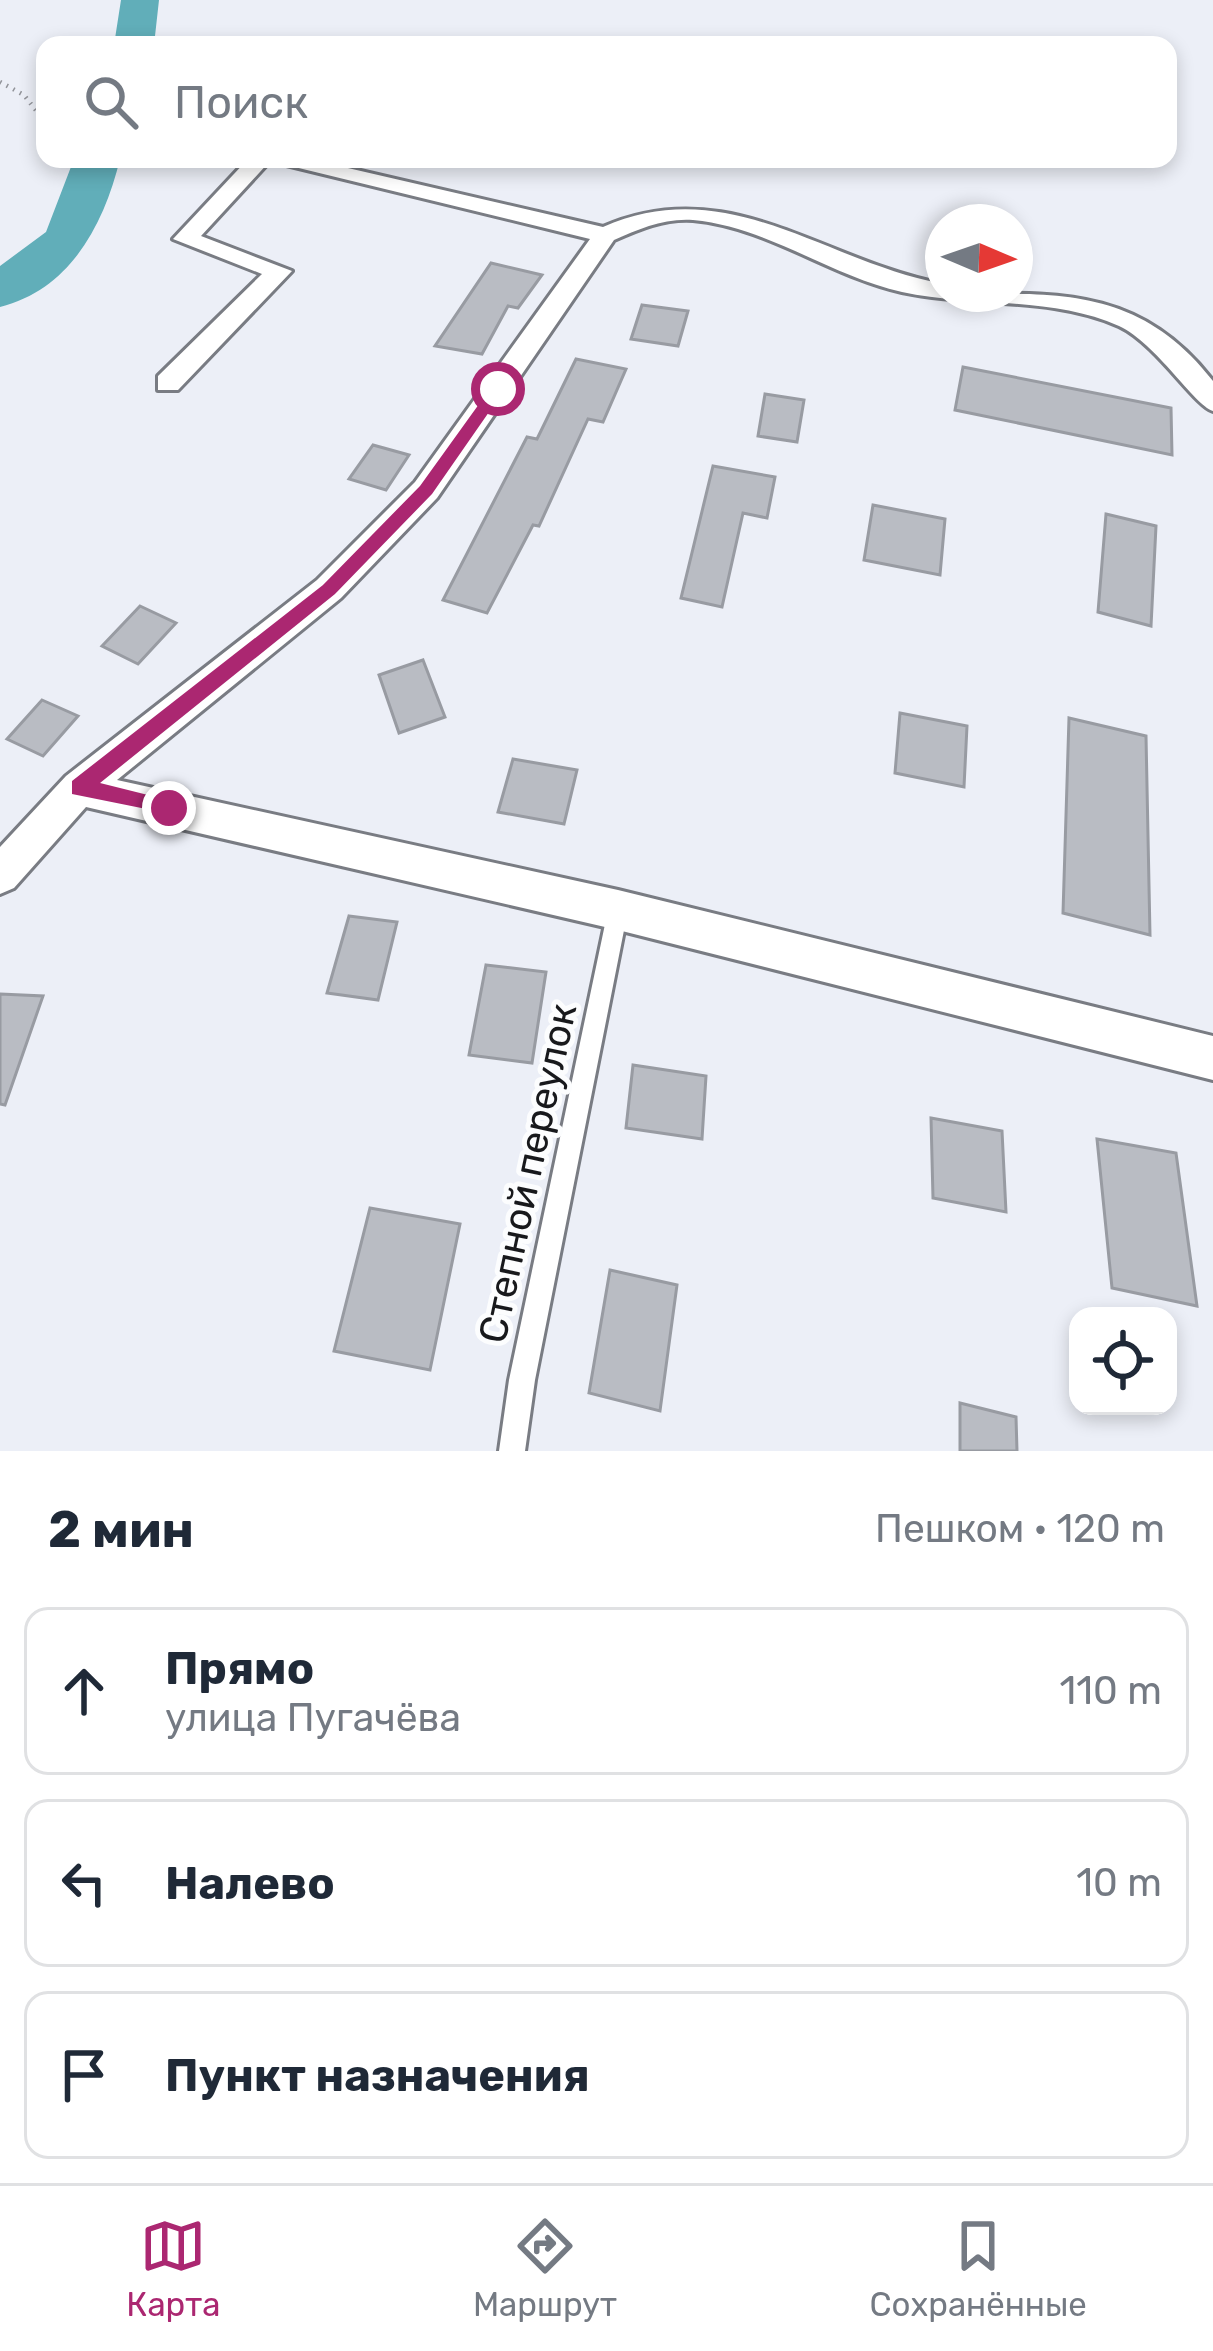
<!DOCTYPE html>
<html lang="ru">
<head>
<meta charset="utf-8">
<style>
  body { margin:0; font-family:Rubik,sans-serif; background:#f2f2f3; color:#1f2937 }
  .controls { position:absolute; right:36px; bottom:36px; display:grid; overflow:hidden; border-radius:24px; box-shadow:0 6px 18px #0003 }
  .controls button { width:108px; height:108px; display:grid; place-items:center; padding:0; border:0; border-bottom:3px solid #e0e1e3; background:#fff; color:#1f2937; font:60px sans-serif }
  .compass { position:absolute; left:925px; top:204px; width:108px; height:108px; border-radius:50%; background:#fff; box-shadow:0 6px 18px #0003; rotate:92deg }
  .stop { position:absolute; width:36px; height:36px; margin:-27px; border:9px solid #ab2771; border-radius:50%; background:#fff }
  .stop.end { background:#ab2771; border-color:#fff; box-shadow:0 3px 12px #0008 }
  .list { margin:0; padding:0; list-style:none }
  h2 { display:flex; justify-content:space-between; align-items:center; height:156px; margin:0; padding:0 48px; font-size:51px }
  h2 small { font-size:39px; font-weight:400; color:#747a83 }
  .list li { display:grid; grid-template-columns:78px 1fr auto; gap:36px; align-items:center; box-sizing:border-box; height:168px; margin:0 24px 24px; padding:0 24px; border:3px solid #e0e1e3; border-radius:24px }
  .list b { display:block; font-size:45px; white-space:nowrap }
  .list p { margin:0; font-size:39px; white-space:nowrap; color:#747a83 }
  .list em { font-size:39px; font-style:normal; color:#747a83 }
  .icon { flex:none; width:66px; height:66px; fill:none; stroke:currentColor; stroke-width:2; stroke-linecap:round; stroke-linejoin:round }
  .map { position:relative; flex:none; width:1213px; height:1451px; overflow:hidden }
  .search { position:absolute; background:#fff; box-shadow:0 6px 18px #0003; left:36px; right:36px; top:36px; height:132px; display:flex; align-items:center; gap:30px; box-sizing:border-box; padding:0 42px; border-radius:24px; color:#747a83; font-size:45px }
  .sheet { height:732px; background:#fff }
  nav { display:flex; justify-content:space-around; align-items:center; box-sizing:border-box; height:168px; border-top:3px solid #e0e1e3; background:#fff; font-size:33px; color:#747a83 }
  nav a { display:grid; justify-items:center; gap:6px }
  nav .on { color:#ab2771 }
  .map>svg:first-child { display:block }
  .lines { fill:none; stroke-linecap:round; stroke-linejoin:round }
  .river { fill:#61aeb9; fill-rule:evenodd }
  .building { fill:#b9bcc3; stroke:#989ba2; stroke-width:3 }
  .lane-casing { stroke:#797c83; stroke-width:6 }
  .street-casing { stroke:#797c83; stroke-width:6 }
  .path { stroke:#92949a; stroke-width:4.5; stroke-dasharray:1.5 6; stroke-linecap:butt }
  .lane { fill:#fff; fill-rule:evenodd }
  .street { fill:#fff; fill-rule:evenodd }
  .route { fill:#ab2771 }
  .labels { text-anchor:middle; stroke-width:10; stroke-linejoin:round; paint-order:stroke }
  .near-street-label { font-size:39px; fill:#18191c; stroke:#fcfdfe }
</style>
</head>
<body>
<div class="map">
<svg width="1213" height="1451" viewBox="0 0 1213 1451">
  <rect width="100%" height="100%" fill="#eceff7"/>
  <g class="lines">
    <path class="river" d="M121,0h38l-5,45h-40z
      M74,159h46c-16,65 -49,130 -120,148v-41l46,-34z"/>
  </g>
  <path class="building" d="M491,263l51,12 -24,33 -10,-2 -26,48 -47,-8z
    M642,305l46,6 -10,35 -47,-7z
    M576,359l50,10 -23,53 -15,-3 -49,107 -6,-1 -46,88 -44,-13 84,-163 10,2z
    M963,367l208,41 1,47 -217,-45z
    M765,394l39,6 -7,42 -39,-6z
    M373,445l36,10 -23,35 -37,-11z
    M713,466l62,11 -8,41 -24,-5 -21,94 -41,-9z
    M873,505l72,14 -5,56 -76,-15z
    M1106,514l50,12 -5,100 -53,-14z
    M140,606l36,17 -38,41 -36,-18z
    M423,660l22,57 -46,16 -20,-58z
    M42,700l36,16 -35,40 -36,-17z
    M900,713l67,13 -3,61 -69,-14z
    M1069,718l77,18 4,199 -87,-22z
    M513,759l64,11 -13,54 -66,-12z
    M349,916l48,6 -19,78 -51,-7z
    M486,965l60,7 -14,91 -63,-8z
    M0,994l43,2 -38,109 -5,-1z
    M633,1065l73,11 -4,63 -76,-11z
    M931,1118l71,13 4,81 -73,-14z
    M1097,1139l79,14 21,153 -85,-18z
    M370,1208l90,16 -30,146 -96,-19z
    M610,1270l67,15 -17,126 -71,-18z
    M960,1403l56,14 1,34h-57z"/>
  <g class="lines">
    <g class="lane-casing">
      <path id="lane" d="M618,900l7,3 3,7 -93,470 -10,71h-26l10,-71 99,-470 3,-7z"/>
    </g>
    <g class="street-casing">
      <path id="street" d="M248,159h61l294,68c126,-55 219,34 340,57v10c107,0 194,-11 270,87v30c-19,-6 -56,-67 -94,-85 -67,-30 -148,-19 -217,-34 -72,-16 -134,-65 -209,-72 -29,-2 -54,9 -79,20l-177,258 -96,100 -224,182 501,110 595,146v44l-595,-150 -532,-123 -72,81 -14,6v-47l66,-71 251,-196 98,-98 175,-243 -320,-78 -69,75 91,35 -114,119h-20v-14l104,-102 -89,-35z"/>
    </g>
    <path class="path" d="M0,82l24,13 21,27"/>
    <use href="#lane" class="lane"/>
    <use href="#street" class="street"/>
  </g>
  <path class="route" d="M492,386l13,3 -73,105 -97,100 -235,189 76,19v13l-104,-21v-13l251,-196 97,-99z"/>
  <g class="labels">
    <g class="near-street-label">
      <text transform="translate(527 1173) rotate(-78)" y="14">Степной переулок</text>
    </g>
  </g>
</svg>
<div class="controls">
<button><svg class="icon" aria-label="locate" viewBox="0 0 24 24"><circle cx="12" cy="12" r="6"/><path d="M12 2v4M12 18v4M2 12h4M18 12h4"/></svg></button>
</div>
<svg class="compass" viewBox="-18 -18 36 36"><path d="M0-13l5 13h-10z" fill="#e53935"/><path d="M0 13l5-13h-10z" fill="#747a83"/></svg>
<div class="stop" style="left:498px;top:389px"></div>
<div class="stop end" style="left:169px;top:808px"></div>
<div class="search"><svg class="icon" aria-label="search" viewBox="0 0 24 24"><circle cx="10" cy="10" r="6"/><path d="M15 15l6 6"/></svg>Поиск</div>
</div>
<section class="sheet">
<h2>2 мин<small>Пешком · 120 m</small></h2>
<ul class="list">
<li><svg class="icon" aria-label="ahead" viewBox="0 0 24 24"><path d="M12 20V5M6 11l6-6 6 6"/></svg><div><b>Прямо</b><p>улица Пугачёва</p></div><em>110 m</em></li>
<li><svg class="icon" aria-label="left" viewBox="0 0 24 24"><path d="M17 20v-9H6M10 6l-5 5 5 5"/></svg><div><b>Налево</b></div><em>10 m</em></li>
<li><svg class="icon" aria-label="arrive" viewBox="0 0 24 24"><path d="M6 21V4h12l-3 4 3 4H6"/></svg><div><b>Пункт назначения</b></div></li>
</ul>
</section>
<nav>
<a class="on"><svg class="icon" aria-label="map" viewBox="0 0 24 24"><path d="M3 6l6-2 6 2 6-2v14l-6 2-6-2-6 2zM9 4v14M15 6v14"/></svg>Карта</a>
<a><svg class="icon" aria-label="directions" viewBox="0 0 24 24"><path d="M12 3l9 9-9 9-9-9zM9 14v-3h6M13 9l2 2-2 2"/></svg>Маршрут</a>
<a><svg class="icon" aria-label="saved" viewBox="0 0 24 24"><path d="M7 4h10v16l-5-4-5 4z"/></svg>Сохранённые</a>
</nav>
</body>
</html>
